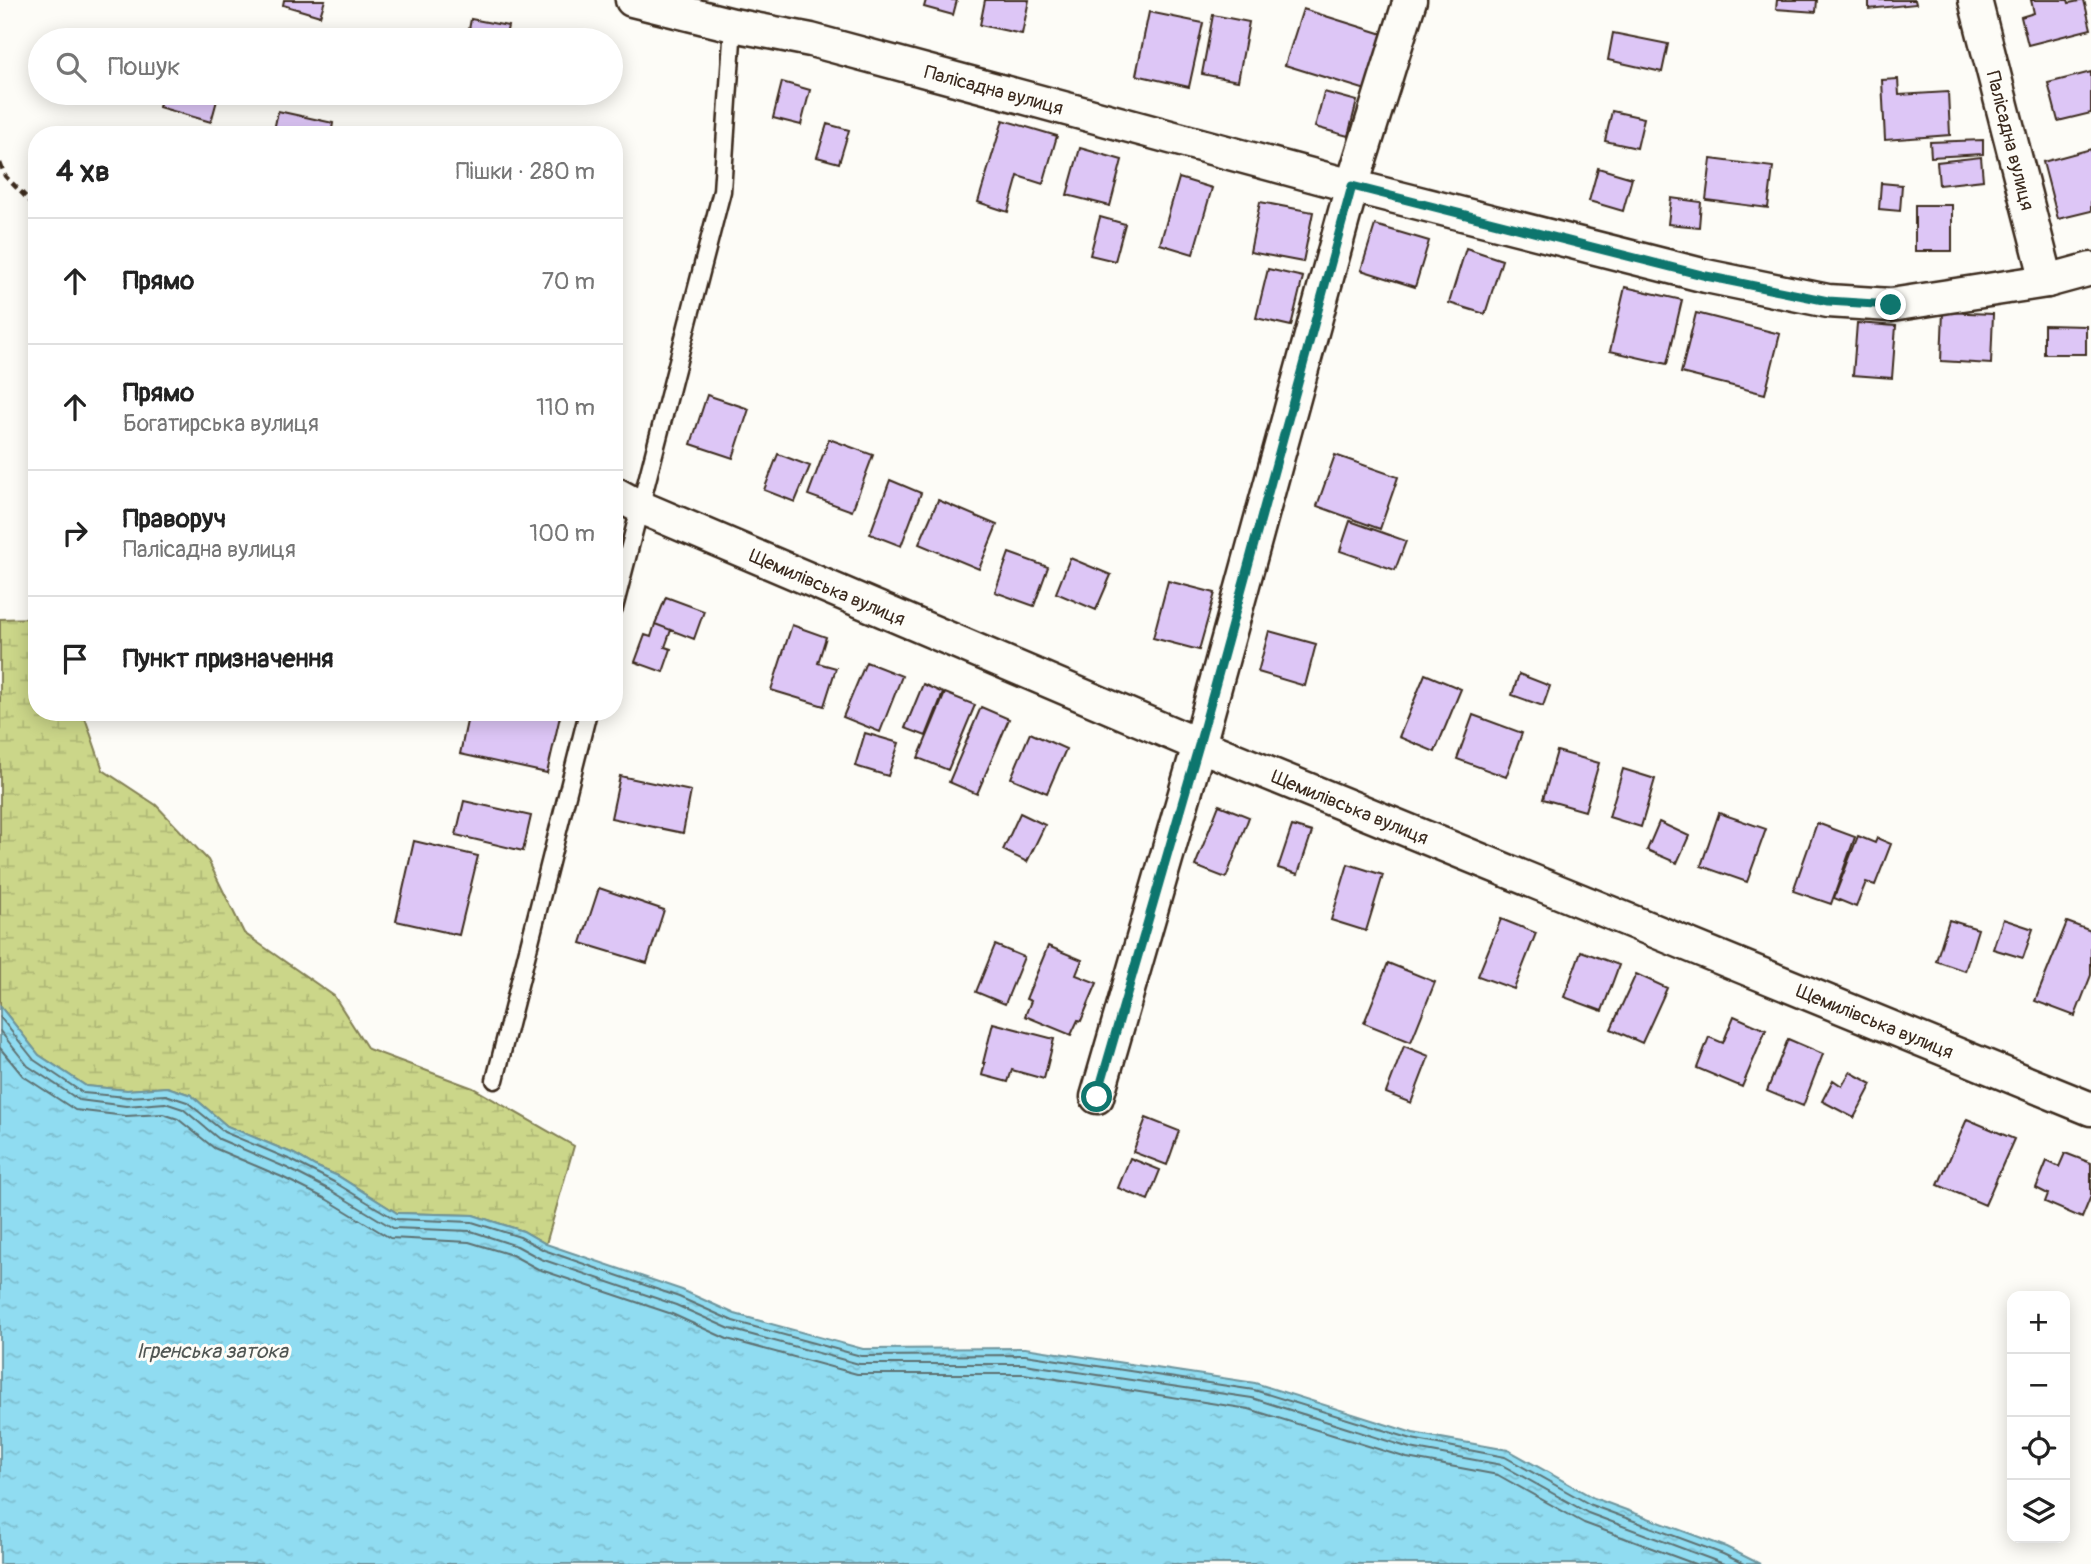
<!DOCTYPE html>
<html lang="uk">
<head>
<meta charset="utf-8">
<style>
  body { margin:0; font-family:Pangolin,sans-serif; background:#f6f6f6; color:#222 }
  .controls { position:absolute; right:21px; bottom:21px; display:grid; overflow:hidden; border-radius:14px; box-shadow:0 4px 18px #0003 }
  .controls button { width:63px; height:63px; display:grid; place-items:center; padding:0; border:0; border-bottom:2px solid #e0e0e0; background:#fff; color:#222; font:35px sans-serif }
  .stop { position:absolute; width:21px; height:21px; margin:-16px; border:5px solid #0f766e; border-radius:50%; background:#fff }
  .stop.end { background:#0f766e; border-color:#fff; box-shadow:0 2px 7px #0008 }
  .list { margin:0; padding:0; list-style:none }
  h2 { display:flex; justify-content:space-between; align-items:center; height:91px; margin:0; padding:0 28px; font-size:30px }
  h2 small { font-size:23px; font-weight:400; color:#767676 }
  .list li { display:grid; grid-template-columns:46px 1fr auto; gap:21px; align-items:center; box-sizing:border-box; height:126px; padding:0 28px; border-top:2px solid #e0e0e0 }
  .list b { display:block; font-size:26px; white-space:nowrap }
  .list p { margin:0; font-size:23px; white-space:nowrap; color:#767676 }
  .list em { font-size:23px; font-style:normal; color:#767676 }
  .icon { flex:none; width:38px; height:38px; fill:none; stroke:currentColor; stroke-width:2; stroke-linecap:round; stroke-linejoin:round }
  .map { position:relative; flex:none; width:2091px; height:1564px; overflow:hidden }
  .search { position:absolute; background:#fff; box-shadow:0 4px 18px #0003; left:28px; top:28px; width:595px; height:77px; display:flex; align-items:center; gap:18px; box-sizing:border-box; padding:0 24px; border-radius:38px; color:#767676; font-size:26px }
  .panel { position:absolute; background:#fff; box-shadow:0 4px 18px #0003; left:28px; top:126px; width:595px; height:595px; border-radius:28px }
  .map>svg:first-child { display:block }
  .wetland { fill:url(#wetland-marsh); stroke:#838054; stroke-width:2 }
  .water { fill:url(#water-ripples); stroke:#6e959d; stroke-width:2 }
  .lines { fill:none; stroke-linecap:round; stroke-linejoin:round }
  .shore { stroke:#5d7172; stroke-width:2 }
  .building { fill:#ddc6f6; stroke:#3b2a1e; stroke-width:2 }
  .lane-casing { stroke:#3b2a1e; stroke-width:21 }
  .street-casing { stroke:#3b2a1e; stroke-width:37 }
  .path { stroke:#3b2a1e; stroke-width:4.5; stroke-dasharray:7 5; stroke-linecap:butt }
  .lane { stroke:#fdfcf7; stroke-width:16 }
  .street { stroke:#fdfcf7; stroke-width:32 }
  .route { stroke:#0f766e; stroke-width:9 }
  .labels { text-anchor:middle; stroke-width:6; stroke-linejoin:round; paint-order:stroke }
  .street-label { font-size:19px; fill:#3b2a1e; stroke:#fdfcf7 }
  .water-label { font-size:21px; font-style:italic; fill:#505653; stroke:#fdfcf7 }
</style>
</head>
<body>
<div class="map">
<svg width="2091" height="1564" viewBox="0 0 2091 1564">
  <defs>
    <pattern id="wetland-marsh" width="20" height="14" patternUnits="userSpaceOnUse" patternTransform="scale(1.75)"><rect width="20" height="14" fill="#cbd689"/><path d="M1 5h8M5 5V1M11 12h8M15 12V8" fill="none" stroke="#afb876"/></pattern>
    <pattern id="water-ripples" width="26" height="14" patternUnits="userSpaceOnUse" patternTransform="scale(1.75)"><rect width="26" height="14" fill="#90dcf1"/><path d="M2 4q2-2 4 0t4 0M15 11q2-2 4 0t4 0" fill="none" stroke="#7dbdce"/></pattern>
  </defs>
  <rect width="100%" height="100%" fill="#fdfcf7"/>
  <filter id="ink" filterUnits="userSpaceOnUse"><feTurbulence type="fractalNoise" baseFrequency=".0143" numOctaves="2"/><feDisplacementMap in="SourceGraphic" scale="14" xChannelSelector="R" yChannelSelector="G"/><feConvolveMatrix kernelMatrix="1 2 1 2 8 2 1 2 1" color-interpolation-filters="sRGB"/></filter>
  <g filter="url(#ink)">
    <path class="wetland" d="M37,618v94h46l20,58 53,35 52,55 36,73 90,63 34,53 105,39 101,58 -28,98 -23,-13 -50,-16 -76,-2 -59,-37 -23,-10 -21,-12 -67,-28 -36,-31 -24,-8 -40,3 -41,-4 -47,-31 -39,-49v-387z"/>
    <path class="water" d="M0,1006l39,49 47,31 41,4 40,-3 24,8 36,31 67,28 21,12 23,10 59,37 76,2 50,16 23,13 136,46 53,24 128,35 162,-1 230,35 158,50 95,17 86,48 132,49 34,17h-1760z"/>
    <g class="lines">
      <path class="shore" d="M0,1017l34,43 49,33 44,4 39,-2 21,7 37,30 67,28 43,22 61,37 77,3 48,15 24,13 135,47 54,24 128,35 164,-1 229,35 158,49 93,18 86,48 132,49 21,10
        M0,1031l28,35 51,34 47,6 39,-3 18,6 36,30 68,29 43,22 63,38 78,3 46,15 24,13 135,46 54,24 129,35h165l228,34 158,50 92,17 86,48 136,51
        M0,1048l23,28 52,34 51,6 37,-2 15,5 36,29 68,29 44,22 64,39 79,4 43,13 26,14 134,45 55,25 130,35h167l225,35 158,49 91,17 86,48 111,41"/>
    </g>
    <path class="building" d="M284,0h41l-5,16 -37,-11z
      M926,0h31l-4,15 -29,-8z
      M985,0h44l-7,34 -42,-9z
      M1777,0h40l-1,12 -40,-3z
      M1869,0h46l1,4 -47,5z
      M2031,0h37l1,3 15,-3 7,29 -63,16 -7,-28 13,-4z
      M1303,9l80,25 -17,56 -81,-25z
      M1149,12l54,11 -14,64 -53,-12z
      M1213,15l36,7 -11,59 -36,-7z
      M471,19l37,7 -3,14h-38z
      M1613,33l55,11 -6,28 -54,-12z
      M2091,72v41l-33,8 -10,-38z
      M1898,79l1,16 49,-3 2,43 -65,5 -3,-60z
      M782,82l28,8 -9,35 -28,-7z
      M1324,92l33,9 -9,35 -33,-9z
      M163,93h56l-8,29 -52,-15z
      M278,111l55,12 -2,12h-58z
      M1612,111l32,7 -7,30 -32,-7z
      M1003,120l54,16 -14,48 -25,-8 -10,36 -30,-10z
      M827,124l22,6 -10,33 -22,-6z
      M1983,140v14l-52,3 -1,-15z
      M1080,148l42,12 -12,46 -43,-11z
      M2091,149v62l-33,8 -15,-57z
      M1981,157l2,23 -44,5 -2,-23z
      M1711,159l62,8 -5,41 -62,-8z
      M1598,168l34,10 -9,33 -34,-10z
      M1179,178l33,10 -19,66 -33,-10z
      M1881,183l21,2 -2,26 -21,-2z
      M1671,198l30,4 -2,25 -31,-3z
      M1260,202l53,10 -10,50 -53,-10z
      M1915,205h37v46h-37z
      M1100,217l25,7 -10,37 -25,-6z
      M1375,225l54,16 -14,46 -54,-17z
      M1466,248l36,12 -17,54 -36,-11z
      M1268,269l35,8 -12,49 -35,-8z
      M1625,287l57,13 -15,64 -57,-13z
      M1943,312l50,2 -2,50 -50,-3z
      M1696,313l84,21 -15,60 -84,-21z
      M1857,323l39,3 -4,52 -39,-3z
      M2044,325l42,1v28h-42z
      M707,395l42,14 -16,49 -42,-14z
      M829,439l44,16 -21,56 -44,-16z
      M778,454l32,12 -15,36 -31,-12z
      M1335,455l63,22 -18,52 -63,-23z
      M890,480l31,13 -20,53 -31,-12z
      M938,500l59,25 -18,44 -60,-25z
      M1350,521l56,20 -11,29 -55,-19z
      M1009,553l39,14 -14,39 -39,-14z
      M1070,558l41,17 -15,35 -40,-17z
      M1168,581l47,12 -16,57 -46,-12z
      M666,597l38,14 -10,28 -39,-15z
      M655,624l16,6 -6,17 6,2 -8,23 -28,-10 10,-27 6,2z
      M792,625l34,12 -8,26 18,5 -12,38 -53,-16z
      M1269,631l47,13 -11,42 -47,-14z
      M866,662l36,14 -22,56 -37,-15z
      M1425,674l36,15 -26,63 -36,-15z
      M1519,674l31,12 -7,20 -31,-11z
      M923,684l20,9 -17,43 -21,-8z
      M945,693l30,12 -27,65 -30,-12z
      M981,707l28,12 -32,75 -28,-12z
      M469,712h92l-14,61 -87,-19z
      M1473,715l49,18 -16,44 -49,-18z
      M865,733l34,10 -11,33 -33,-10z
      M1030,733l36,16 -19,44 -36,-15z
      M1557,751l42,12 -14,48 -42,-12z
      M1623,769l32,10 -14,48 -32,-10z
      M620,776l71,15 -8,42 -72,-15z
      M464,801l67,15 -8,35 -67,-16z
      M1219,805l30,12 -23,61 -31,-12z
      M1020,813l25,12 -18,37 -24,-12z
      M1719,813l47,16 -19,53 -46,-16z
      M1659,822l30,14 -12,27 -30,-13z
      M1817,823l38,14 -24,67 -38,-13z
      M1292,826l20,6 -14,42 -20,-6z
      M1858,836l17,7 2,-5 14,6 -16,41 -9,-3 -10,25 -22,-9z
      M414,841l64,15 -19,79 -63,-14z
      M1348,864l35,11 -17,56 -35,-11z
      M599,888l65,22 -17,53 -66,-20z
      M1501,919l35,14 -22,56 -36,-13z
      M2003,919l30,10 -10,29 -30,-9z
      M1949,920l29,9 -13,42 -29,-10z
      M2067,922l24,9v44l-16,41 -40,-15z
      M995,945l29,12 -19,47 -29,-12z
      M1048,946l34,14 -6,15 21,8 -16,38 -3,-1 -7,15 -46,-19 6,-15 -5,-2z
      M1581,951l38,14 -17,46 -38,-14z
      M1388,963l47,19 -24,60 -47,-19z
      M1636,974l31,14 -25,55 -31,-14z
      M1734,1016l32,14 -24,57 -45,-19 12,-31 14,6z
      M993,1023l61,16 -10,40 -32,-9 -4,12 -26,-7 3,-12h-2z
      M1788,1039l35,15 -20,52 -36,-15z
      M1404,1046l25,10 -18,47 -25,-10z
      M1850,1072l22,12 -18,34 -32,-17 11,-21 9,6z
      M1146,1118l33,13 -12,34 -34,-13z
      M1967,1119l47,20 -29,66 -47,-20z
      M2065,1153l26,10v33l-9,22 -37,-16 3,-8 -12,-6 11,-27 12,6z
      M1130,1158l30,12 -12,30 -30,-12z"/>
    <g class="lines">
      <g class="lane-casing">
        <path id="lane" d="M614,608l108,-417 11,-166
          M495,1080l93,-368"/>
      </g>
      <g class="street-casing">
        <g id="street">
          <path id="s1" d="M632,0l101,25 78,15 541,146 354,90 122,25 63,4 156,-24 44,-12"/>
          <path id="s2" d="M1975,0l72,281"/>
          <path id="s3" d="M614,493l26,14 559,238 892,364"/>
          <path d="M1097,1097l102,-352 153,-559 58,-186"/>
        </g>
      </g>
      <path class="path" d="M0,163l5,13 32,32"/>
      <use href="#lane" class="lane"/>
      <use href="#street" class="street"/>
    </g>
  </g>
  <g class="lines" filter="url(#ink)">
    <path class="route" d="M1097,1097l102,-352 153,-559 354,90 122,25 63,4"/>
  </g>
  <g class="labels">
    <g class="street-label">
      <text dy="7" stroke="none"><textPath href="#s1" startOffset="373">Палісадна вулиця</textPath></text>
      <text dy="7" stroke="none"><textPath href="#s2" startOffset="145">Палісадна вулиця</textPath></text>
      <text dy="7" stroke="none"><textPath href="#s3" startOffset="233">Щемилівська вулиця</textPath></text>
      <text dy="7" stroke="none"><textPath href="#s3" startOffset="800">Щемилівська вулиця</textPath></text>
      <text dy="7" stroke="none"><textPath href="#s3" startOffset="1367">Щемилівська вулиця</textPath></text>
    </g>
    <g class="water-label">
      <text x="212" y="1358">Ігренська затока</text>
    </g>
  </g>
</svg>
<div class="controls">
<button>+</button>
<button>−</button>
<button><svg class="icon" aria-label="locate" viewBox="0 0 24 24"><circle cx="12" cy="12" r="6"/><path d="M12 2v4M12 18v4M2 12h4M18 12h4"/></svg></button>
<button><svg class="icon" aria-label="layers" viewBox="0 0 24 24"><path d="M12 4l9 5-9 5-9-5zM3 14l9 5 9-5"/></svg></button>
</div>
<div class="stop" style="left:1097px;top:1097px"></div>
<div class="stop end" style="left:1891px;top:305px"></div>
<div class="search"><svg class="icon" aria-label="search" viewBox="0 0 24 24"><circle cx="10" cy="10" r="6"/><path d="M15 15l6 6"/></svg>Пошук</div>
<section class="panel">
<h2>4 хв<small>Пішки · 280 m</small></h2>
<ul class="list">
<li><svg class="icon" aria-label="ahead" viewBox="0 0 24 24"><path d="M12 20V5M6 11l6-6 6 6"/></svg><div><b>Прямо</b></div><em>70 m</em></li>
<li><svg class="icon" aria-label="ahead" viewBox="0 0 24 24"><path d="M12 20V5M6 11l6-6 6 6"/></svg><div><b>Прямо</b><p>Богатирська вулиця</p></div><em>110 m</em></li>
<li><svg class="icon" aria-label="right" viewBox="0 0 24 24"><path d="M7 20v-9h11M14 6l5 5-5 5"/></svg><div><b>Праворуч</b><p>Палісадна вулиця</p></div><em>100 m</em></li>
<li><svg class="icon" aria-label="arrive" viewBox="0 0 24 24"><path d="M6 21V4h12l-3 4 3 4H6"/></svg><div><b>Пункт призначення</b></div></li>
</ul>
</section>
</div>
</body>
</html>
